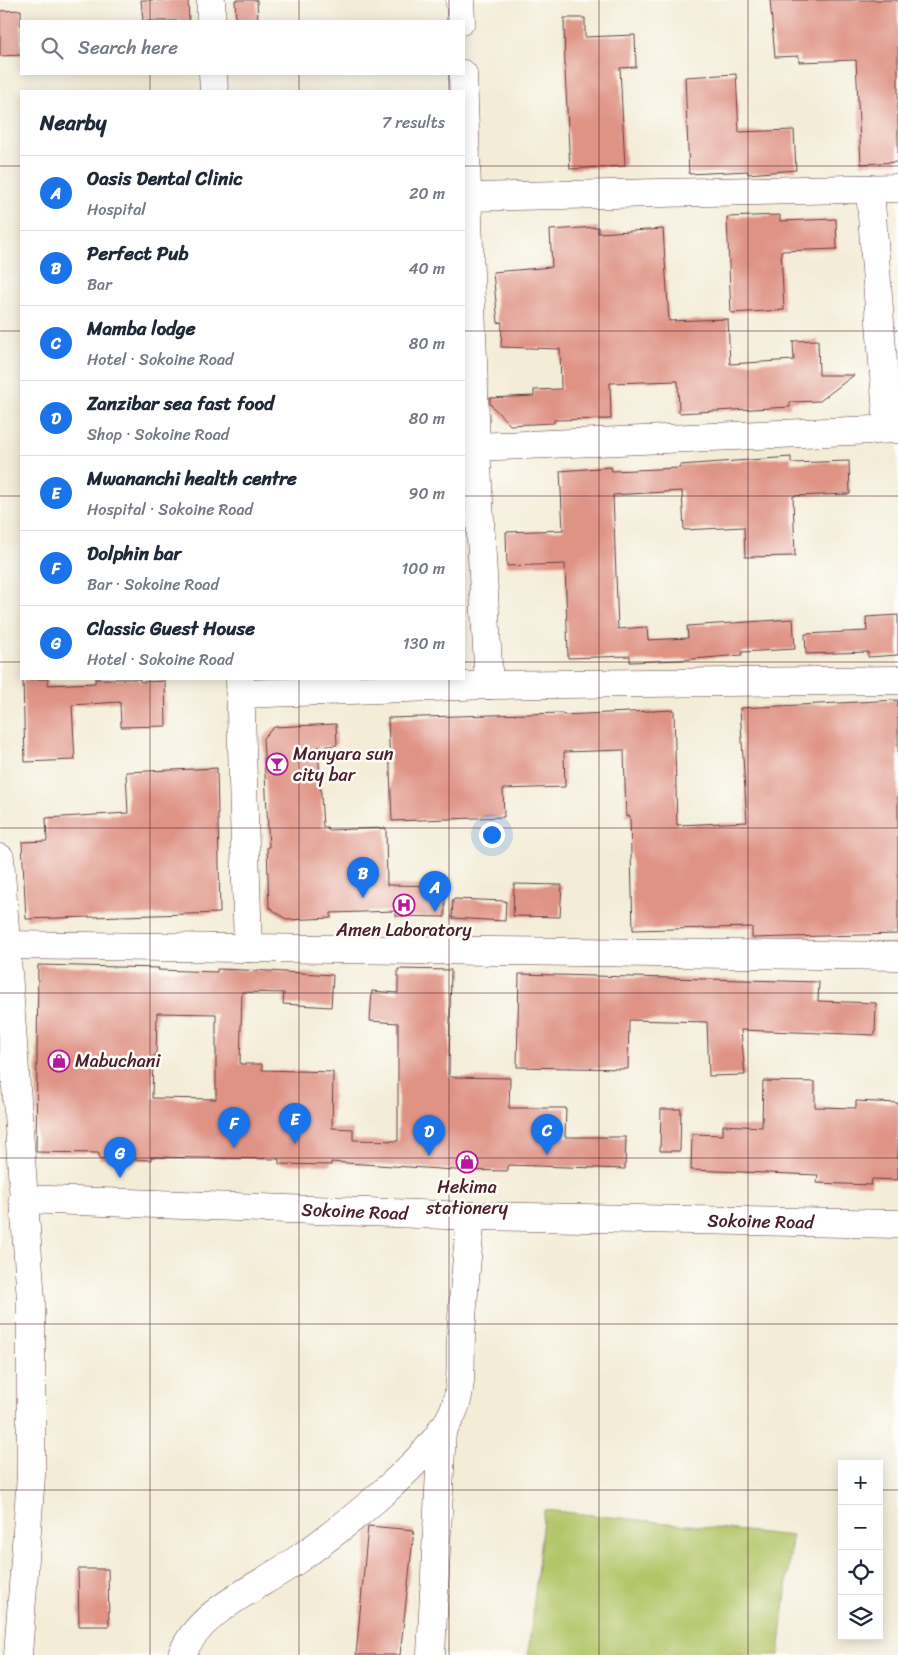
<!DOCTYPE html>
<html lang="en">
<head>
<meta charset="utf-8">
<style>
  body { margin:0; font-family:Sriracha,sans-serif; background:#f2f2f3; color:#1f2937 }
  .controls { position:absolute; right:15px; bottom:15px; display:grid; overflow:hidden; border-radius:0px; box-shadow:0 2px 12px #0003 }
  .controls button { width:45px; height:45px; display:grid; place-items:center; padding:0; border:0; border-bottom:1px solid #e0e1e3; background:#fff; color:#1f2937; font:25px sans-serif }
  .you { position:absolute; left:491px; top:834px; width:18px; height:18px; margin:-12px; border:4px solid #fff; border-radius:50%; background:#1a73e8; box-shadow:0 0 0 8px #1a73e833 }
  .badge { display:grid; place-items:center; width:32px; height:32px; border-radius:50%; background:#1a73e8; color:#fff; font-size:16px; font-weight:700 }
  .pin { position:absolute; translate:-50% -41px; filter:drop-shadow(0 1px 2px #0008) }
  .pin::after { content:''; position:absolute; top:26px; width:18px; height:15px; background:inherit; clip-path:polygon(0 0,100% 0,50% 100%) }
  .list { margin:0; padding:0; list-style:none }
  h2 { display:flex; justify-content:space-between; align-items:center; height:65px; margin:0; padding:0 20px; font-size:21px }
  h2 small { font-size:16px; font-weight:400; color:#747a83 }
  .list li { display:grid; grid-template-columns:32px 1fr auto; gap:15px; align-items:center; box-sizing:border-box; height:75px; padding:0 20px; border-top:1px solid #e0e1e3 }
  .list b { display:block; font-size:19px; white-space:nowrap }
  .list p { margin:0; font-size:16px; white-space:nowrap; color:#747a83 }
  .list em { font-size:16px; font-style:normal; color:#747a83 }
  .icon { flex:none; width:28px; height:28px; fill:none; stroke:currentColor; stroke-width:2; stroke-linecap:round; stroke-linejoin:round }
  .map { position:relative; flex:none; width:898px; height:1655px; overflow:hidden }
  .search { position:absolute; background:#fff; box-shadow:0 2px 12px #0003; left:20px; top:20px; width:445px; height:55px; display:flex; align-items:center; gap:12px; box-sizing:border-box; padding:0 18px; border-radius:0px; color:#747a83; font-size:19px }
  .panel { position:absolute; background:#fff; box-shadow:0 2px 12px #0003; left:20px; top:90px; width:445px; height:590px; border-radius:0px }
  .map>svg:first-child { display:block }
  .green { fill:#b2c568; stroke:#7e724a }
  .building { fill:#df9385; fill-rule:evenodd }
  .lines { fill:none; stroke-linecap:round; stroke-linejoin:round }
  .minor-casing { stroke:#633e45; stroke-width:29 }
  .minor { stroke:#fff; stroke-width:28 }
  .grid { fill:none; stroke:#4a1f2b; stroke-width:1; stroke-opacity:0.55 }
  .labels { text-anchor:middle; stroke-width:5; stroke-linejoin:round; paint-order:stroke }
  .poi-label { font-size:18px; fill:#4a1f2b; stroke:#fdfcf7; text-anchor:start }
  .street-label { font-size:18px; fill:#4a1f2b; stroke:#fdfcf7 }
</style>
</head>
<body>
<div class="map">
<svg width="898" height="1655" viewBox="0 0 898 1655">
  <rect width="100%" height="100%" fill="#fdfcf7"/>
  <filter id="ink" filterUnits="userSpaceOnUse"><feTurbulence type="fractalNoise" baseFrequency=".02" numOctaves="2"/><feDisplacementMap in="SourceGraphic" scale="10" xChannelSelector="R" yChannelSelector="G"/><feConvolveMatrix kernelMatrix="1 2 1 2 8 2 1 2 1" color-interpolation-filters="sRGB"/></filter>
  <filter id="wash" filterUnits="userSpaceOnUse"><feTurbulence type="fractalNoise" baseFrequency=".0096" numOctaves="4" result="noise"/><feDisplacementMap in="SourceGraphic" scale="20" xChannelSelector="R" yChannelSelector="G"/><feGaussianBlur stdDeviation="1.12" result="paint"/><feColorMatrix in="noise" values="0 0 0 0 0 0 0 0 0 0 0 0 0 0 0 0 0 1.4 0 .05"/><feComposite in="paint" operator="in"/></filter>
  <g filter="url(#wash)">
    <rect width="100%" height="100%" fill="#f3ecd7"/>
    <path class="green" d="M544,1510l248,26 -13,119h-251z"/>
    <g id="blocks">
      <path class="building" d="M141,0h47l1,21h-46z
        M235,0h22l1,21h-22z
        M770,0h128v162l-37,2 -5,-104 -57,2v-6l-24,1z
        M21,10v45l-21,1v-45z
        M564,18h21v19l50,-2 1,32 -16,1 5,98 -55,3 -5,-99z
        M736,74l3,58 55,-2 2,40 -48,4v-3l-59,3 -4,-97z
        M780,215v6l56,-2 1,30 -56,2 3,59 -53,3 -4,-96z
        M598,227v6l65,-4 6,92 59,-2 2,45 64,-4 -1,-19 25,-1 1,35h35l-34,26 -30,1v5l-111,6 -1,-32 -68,2 1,36 -57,1v3l-44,2 -20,-21v-6l44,-2v-6l27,-1 -1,-40 -59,-2 1,-25 -4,1 -5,-51 59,-5 -2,-37z
        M791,457v6l58,-2 1,33 -57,2 2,60 -50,1 -1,-30 -60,3 -2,-39 -69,4 5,134 29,-2 1,13 40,-2 -1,-12 106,-7 2,30 -53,3v3l-61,5 -51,2v-6l-62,2 -3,-94 -58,2 -1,-34 57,-2 -3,-59 51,-4 1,4 68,-3v-3z
        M898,615v40l-30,2v-5l-62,2 -1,-20 62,-3 -1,-14z
        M23,679h25v6l47,-2v-4h45v3l25,-1 1,45 -45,1 -1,-25 -48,3 3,55 -50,2z
        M898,700v234l-146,4v-11l-119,3 -3,-114 -4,1 -2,-67 -60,2 1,35 -62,2 1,28 -112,4 -4,-103 174,-5 1,2 111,-5 3,115 70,-3 -7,-114z
        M336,724l1,21 -19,2 5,80h4l1,3 58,-2 1,57 58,1v31l-49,-1v-5l-65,2v5l-44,2 -18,-13 -2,-60h2l-6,-109 11,-11z
        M217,768l3,145 -194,6 -4,-77 25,-1 -1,-23 82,-5 -2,-41z
        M514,884l48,1 -2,32 -47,-1z
        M453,899l53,2 -1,20 -53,-3z
        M38,965l121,3 -1,2 59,2v-3l51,2 65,4 -2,32 -48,-3 1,-11 -42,-1 -2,72h22v6l71,2 -1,56 21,1v11l45,1v-118l-28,-2 2,-30 26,2v-24l53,1 -2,105 2,2 59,1 -1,30h57l-1,29h61l-1,32 -117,-4v6l-53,-1 -124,-8v3l-52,-1v-5l-128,-2v3l-52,-1v-6l-63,-1zM157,1013l59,1v85l-64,-1 1,-42h3z
        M519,974l300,8 -1,19 58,2 -1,32 -134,-5 4,45 -36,1 -2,-54 -78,-2 -1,49 -111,-2z
        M763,1081l52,1v25l41,1v-7l42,2v77l-26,-1 -1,6 -54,-2 1,-8 -127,-5 1,-36 31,1v-10l39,2z
        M661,1109h20l-1,42h-20z
        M368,1526l46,4 -14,125h-44z
        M78,1569h30l1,57h-30z"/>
    </g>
  </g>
  <g filter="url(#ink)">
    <use href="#blocks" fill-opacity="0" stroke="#633e45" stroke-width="1"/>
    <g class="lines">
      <g class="minor-casing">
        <g id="minor">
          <path d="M211,0v21"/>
          <path d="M460,0l1,21"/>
          <path d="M213,74l1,17"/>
          <path d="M463,74l13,373 13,238"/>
          <path d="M870,189l18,240"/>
          <path d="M468,197l430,-9"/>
          <path d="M476,447l422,-18"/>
          <path d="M240,679l8,269"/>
          <path d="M240,694l249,-9 409,-5"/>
          <path d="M0,858l31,442v175l-13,180"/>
          <path d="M6,945l892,11"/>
          <path id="s1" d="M23,1199l448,17 427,8"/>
          <path d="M182,1655c16,-44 77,-68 112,-93 45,-31 137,-102 159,-150 10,-22 7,-52 8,-75 2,-41 6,-81 10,-121"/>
          <path d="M431,1655l11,-226"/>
        </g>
      </g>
      <use href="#minor" class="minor"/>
    </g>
  </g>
  <path class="grid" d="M150,0v21M299,0v21M449,0v21M599,0v1655M748,0v1655M150,74v17M299,74v17M449,74v17M0,166h21M464,166h434M0,331h21M464,331h434M0,496h21M464,496h434M0,662h21M464,662h434M150,679v976M299,679v976M449,679v976M0,828h898M0,993h898M0,1158h898M0,1324h898M0,1490h842M879,1490h19"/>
  <defs>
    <g id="bar-ring" transform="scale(1.125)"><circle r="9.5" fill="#fdfcf7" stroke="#b5179e" stroke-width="1.5"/><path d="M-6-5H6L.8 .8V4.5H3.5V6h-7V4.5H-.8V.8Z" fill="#b5179e"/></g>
    <g id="hospital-ring" transform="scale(1.125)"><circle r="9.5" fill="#fdfcf7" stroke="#b5179e" stroke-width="1.5"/><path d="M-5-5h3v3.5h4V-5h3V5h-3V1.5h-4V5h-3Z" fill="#b5179e"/></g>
    <g id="shop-ring" transform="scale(1.125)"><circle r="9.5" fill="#fdfcf7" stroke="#b5179e" stroke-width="1.5"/><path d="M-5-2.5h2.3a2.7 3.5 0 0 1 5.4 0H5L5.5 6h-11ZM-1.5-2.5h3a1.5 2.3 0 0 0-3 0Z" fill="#b5179e"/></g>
  </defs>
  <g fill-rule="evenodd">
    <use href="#bar-ring" x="277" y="764"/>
    <use href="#hospital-ring" x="404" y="905"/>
    <use href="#shop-ring" x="59" y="1061"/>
    <use href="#shop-ring" x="467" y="1162"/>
  </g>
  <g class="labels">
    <g class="poi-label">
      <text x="293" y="760">Manyara sun<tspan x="293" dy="21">city bar</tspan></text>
      <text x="404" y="936" text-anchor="middle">Amen Laboratory</text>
      <text x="75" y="1067">Mabuchani</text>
      <text x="467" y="1193" text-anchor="middle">Hekima<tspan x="467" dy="21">stationery</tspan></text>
    </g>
    <g class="street-label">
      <text dy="6" stroke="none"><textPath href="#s1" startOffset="332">Sokoine Road</textPath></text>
      <text dy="6" stroke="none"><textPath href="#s1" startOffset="738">Sokoine Road</textPath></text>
    </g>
  </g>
</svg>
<div class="controls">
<button>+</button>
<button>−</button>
<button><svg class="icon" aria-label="locate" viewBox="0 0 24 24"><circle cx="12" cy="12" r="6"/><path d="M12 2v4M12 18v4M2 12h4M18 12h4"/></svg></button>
<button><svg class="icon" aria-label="layers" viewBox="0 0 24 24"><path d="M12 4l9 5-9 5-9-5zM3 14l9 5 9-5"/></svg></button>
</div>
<div class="you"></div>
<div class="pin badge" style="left:435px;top:912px">A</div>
<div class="pin badge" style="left:363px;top:898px">B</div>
<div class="pin badge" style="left:547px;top:1155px">C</div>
<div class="pin badge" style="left:429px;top:1156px">D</div>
<div class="pin badge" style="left:295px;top:1144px">E</div>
<div class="pin badge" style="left:234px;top:1148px">F</div>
<div class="pin badge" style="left:120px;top:1178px">G</div>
<div class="search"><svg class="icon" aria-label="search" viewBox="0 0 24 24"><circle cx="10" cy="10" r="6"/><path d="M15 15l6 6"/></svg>Search here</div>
<section class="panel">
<h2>Nearby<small>7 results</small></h2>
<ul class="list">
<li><span class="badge">A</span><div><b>Oasis Dental Clinic</b><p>Hospital</p></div><em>20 m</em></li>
<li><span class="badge">B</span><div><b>Perfect Pub</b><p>Bar</p></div><em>40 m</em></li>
<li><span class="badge">C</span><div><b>Mamba lodge</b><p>Hotel · Sokoine Road</p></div><em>80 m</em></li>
<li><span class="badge">D</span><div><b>Zanzibar sea fast food</b><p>Shop · Sokoine Road</p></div><em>80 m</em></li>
<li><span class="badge">E</span><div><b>Mwananchi health centre</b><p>Hospital · Sokoine Road</p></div><em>90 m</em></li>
<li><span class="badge">F</span><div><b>Dolphin bar</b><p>Bar · Sokoine Road</p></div><em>100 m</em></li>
<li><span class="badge">G</span><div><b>Classic Guest House</b><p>Hotel · Sokoine Road</p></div><em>130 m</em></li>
</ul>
</section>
</div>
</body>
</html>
